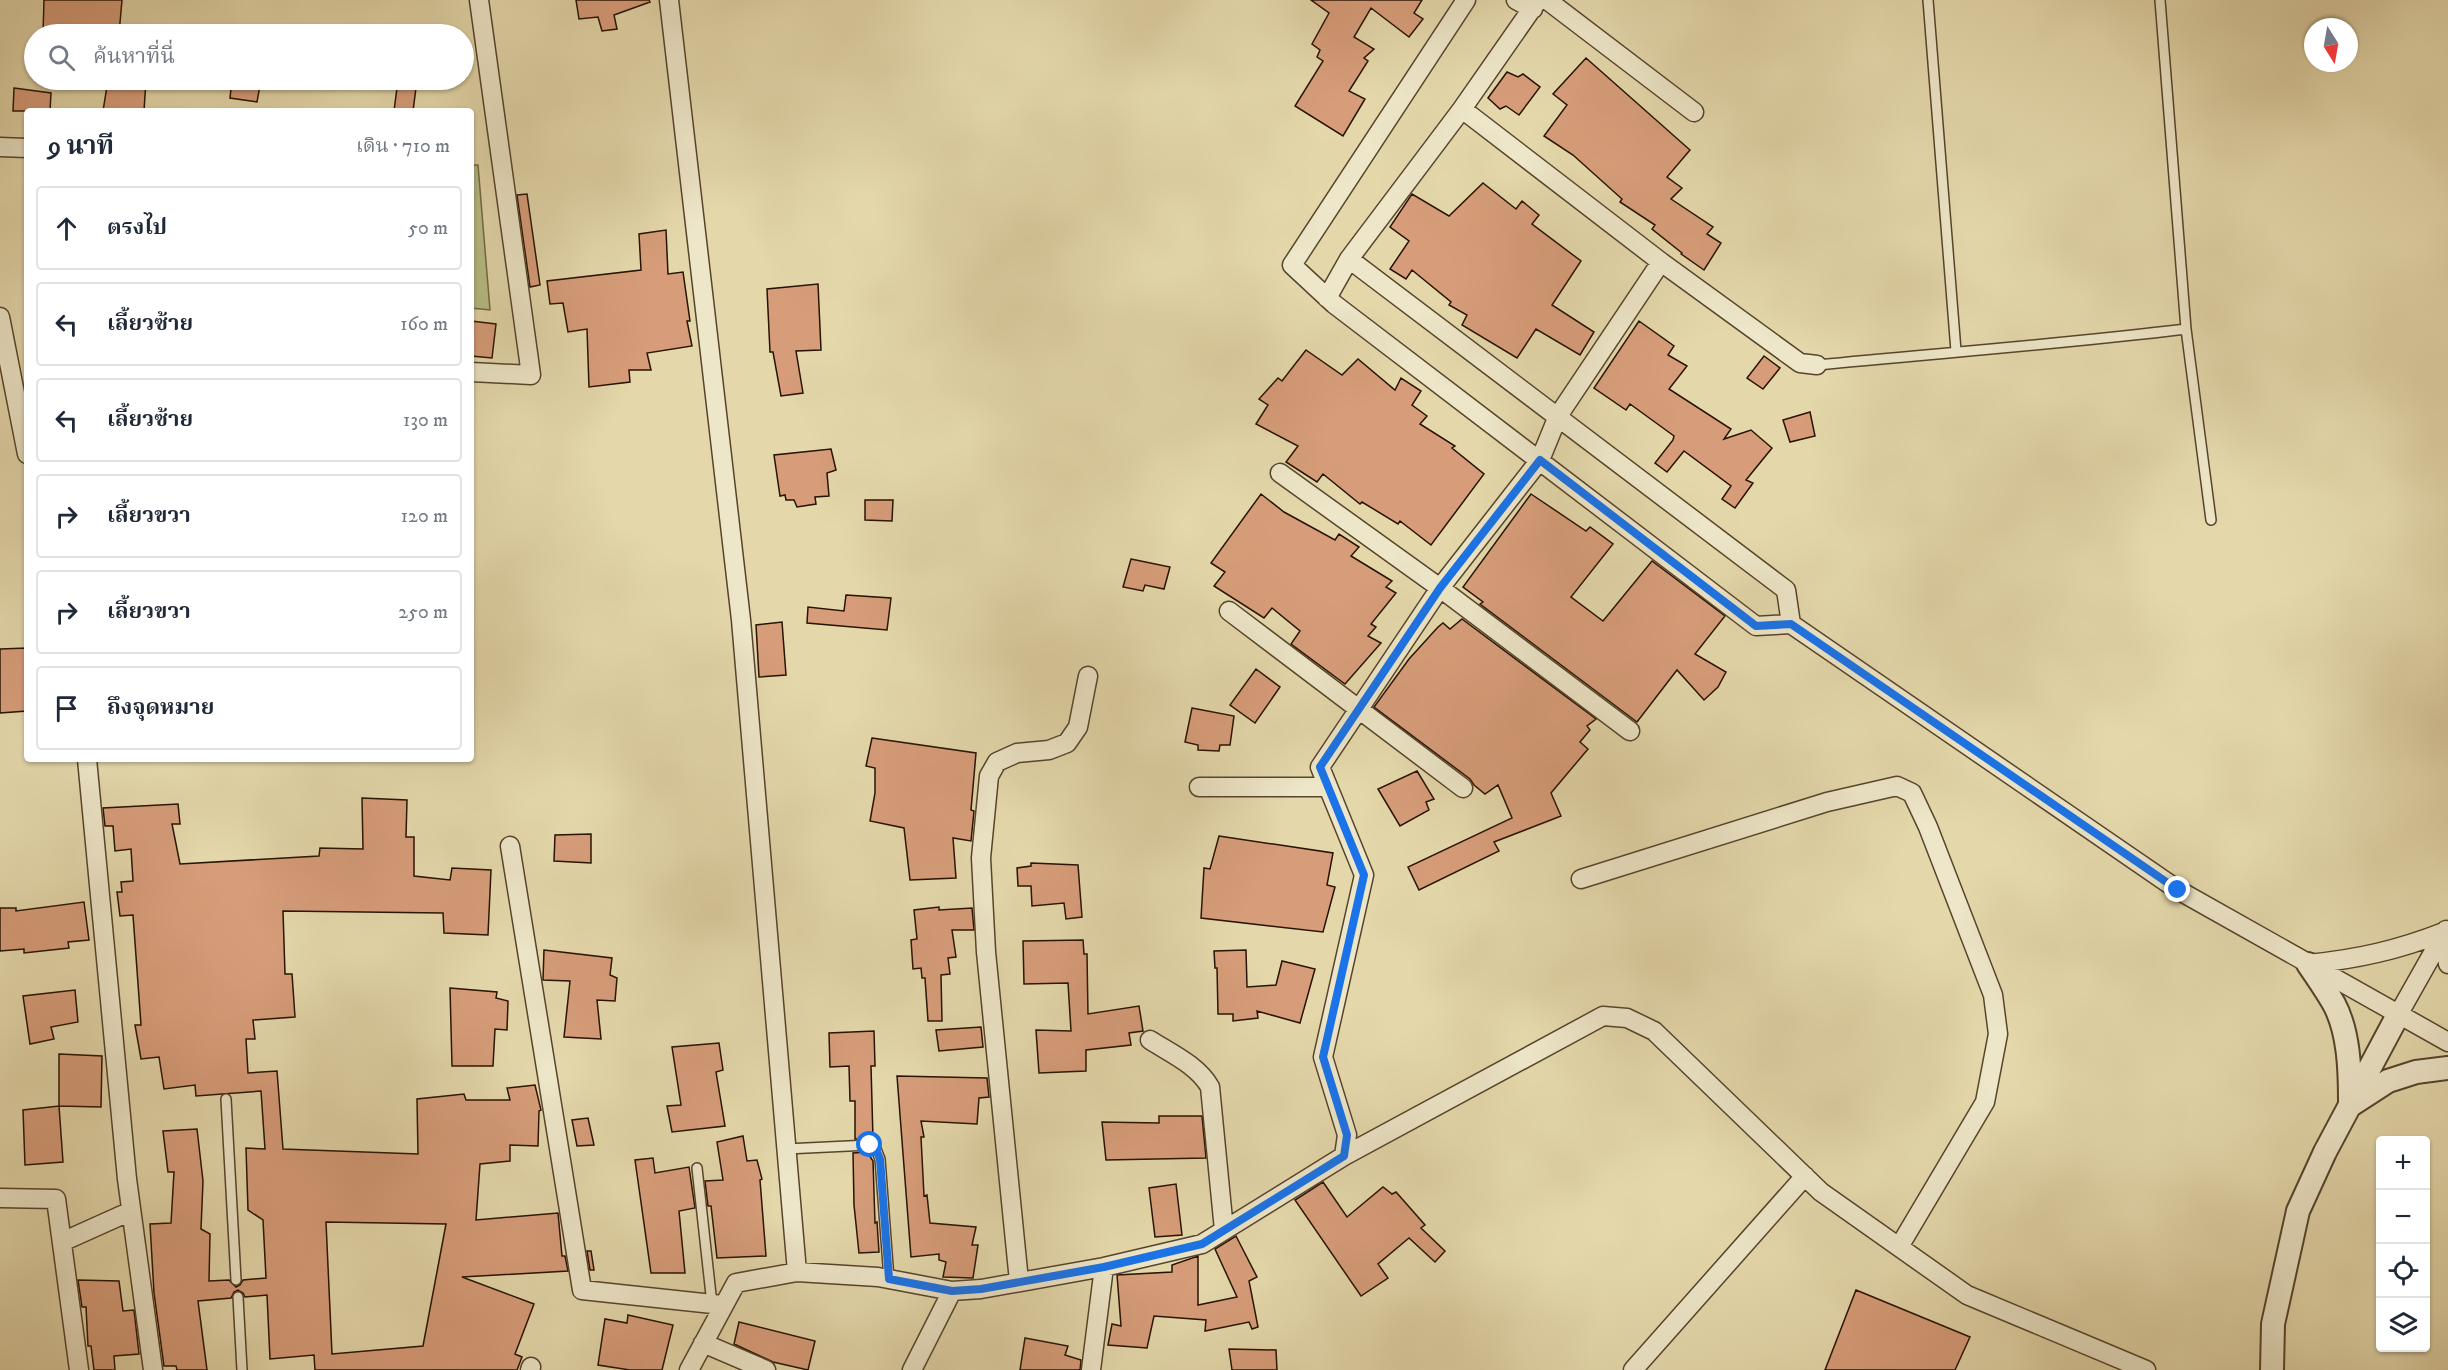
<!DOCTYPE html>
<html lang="th">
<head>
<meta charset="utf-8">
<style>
  body { margin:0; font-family:"IM FELL DW Pica","Noto Serif Thai",serif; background:#f2f2f3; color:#1f2937 }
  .controls { position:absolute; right:18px; bottom:18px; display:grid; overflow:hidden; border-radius:6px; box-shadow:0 2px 4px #0004 }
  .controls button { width:54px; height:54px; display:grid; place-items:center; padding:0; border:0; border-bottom:2px solid #e0e1e3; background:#fff; color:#1f2937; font:30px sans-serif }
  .compass { position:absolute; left:2304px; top:18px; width:54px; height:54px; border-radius:50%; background:#fff; box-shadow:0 2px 4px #0004; rotate:169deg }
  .stop { position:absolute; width:18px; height:18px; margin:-14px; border:4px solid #1a73e8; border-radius:50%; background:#fff }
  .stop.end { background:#1a73e8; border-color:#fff; box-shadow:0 2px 6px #0008 }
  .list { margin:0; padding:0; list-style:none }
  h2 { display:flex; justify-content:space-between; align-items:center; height:78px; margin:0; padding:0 24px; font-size:26px }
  h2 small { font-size:20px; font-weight:400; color:#747a83 }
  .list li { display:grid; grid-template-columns:39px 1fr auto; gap:18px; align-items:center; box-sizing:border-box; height:84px; margin:0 12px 12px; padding:0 12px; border:2px solid #e0e1e3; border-radius:6px }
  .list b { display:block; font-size:22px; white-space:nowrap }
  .list em { font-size:20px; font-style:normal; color:#747a83 }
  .icon { flex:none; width:33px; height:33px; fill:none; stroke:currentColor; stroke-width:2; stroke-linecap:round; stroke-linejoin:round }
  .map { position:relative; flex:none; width:2448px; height:1370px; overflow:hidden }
  .search { position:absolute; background:#fff; box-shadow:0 2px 4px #0004; left:24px; top:24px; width:450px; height:66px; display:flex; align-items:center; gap:15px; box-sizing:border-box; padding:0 21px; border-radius:33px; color:#747a83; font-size:22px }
  .panel { position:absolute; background:#fff; box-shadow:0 2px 4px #0004; left:24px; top:108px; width:450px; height:654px; border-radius:6px }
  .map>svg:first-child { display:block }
  .green { fill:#b7be87; stroke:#706844; stroke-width:1.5 }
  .building { fill:#d79d7a; stroke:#281202; stroke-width:1.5; fill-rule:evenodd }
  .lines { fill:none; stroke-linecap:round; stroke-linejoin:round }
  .service-casing { stroke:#57442c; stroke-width:12 }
  .minor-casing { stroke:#57442c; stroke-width:21 }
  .tertiary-casing { stroke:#57442c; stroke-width:26 }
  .service { stroke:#ede6c8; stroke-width:9 }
  .minor { stroke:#ede6c8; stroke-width:18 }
  .tertiary { stroke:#ede6c8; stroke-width:22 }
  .route { stroke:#1a73e8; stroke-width:8 }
</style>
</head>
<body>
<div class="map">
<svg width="2448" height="1370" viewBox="0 0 2448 1370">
  <rect width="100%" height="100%" fill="#e4d8ab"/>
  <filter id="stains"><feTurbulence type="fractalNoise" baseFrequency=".00333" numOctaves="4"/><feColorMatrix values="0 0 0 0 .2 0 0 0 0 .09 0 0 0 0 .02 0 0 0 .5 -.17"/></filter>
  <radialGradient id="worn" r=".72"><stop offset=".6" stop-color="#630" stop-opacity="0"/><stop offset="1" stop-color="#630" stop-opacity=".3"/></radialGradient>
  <path class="green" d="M471,165h7l12,145 -19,-2z"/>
  <path class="building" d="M44,0h78l-3,34h-76z
    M576,0h73l1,2 -36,13 3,14 -15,2 -4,-14 -19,2z
    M1311,0h111l-8,13 9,6 -14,18 -38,-29 -17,29 20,12 -10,9 4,3 -19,30 16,8 -22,37 -48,-30 28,-45 -6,-4 3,-7 -8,-6 17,-31z
    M1586,58l104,92 -23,27 15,11 -11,11 42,28 -6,7 14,9 -17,27 -23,-16 1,-1 -30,-24 3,-4 -35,-23 2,-3 -49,-44 -29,-19 23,-31 -14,-11z
    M1507,72l11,5 5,-3 17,13 -21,28 -13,-9 -6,3 -12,-11z
    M108,80h38l-2,31h-41z
    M232,80h29l-4,22 -27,-4z
    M398,80h19l-4,31h-19z
    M14,88l37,5 -1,18h-37z
    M1483,183l33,26 6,-8 17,14 -7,9 49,37 -29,44 42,27 -14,23 -44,-26 -19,29 -55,-33 5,-10 -18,-10 2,-3 -39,-32 -6,9 -16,-10 19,-28 -19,-14 22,-33 37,22z
    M527,194l13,91 -10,2 -13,-92z
    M666,230l2,44 15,-2 7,49h-3l5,25 -45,7 4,17h-22l1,12 -41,5 -2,-58 -19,3 -5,-29 -13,1 -3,-23 94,-11 -2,-36z
    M818,284l3,66 -25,1 7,42 -22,3 -8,-44h-3l-3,-63z
    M471,321l25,3 -4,34 -21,-2z
    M1639,321l35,25 -6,9 19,11 -18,23 62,40 -7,10 27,-9 21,18 -26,32 7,3 -18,25 -13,-9 9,-13 -47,-35 -17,21 -12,-9 18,-23 1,-4 -44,-32 -4,6 -32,-22z
    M1306,350l36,25 16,-16 37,31 6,-12 20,13 -9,14 15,11 -7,8 35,22 -3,2 32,26 -53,71 -31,-24 -2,3 -36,-22 -2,2 -37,-30 -6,8 -31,-20 12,-16 -42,-22 12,-19 -9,-6 19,-21 4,3z
    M1764,356l16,12 -17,21 -16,-11z
    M1810,412l5,24 -25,6 -7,-22z
    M831,449l5,21 -9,3 2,23 -14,1 1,7 -19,3 -3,-7h-8l-1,-5 -5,1 -6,-41z
    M1261,494l23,18 51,28 4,-6 20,13 -8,9 41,25 -6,6 10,6 -25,31 5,3 -8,9 13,7 -36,41 -54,-40 9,-13 -28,-23 -8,10 -50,-32 11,-14 -14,-9z
    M1531,494l55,37 4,-4 23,17 -42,53 32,24 49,-60 73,55 -30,38 31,18 -8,15 -14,13 -27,-30 -40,52 -157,-118 3,-2 -20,-15z
    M865,500h28l-1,21 -27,-1z
    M1131,559l39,8 -6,22 -19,-4 -2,6 -20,-4z
    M846,595l45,3 -4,32 -80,-7 1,-16 36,4z
    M1462,619l134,100 -9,7 3,4 -10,12 8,7 -37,44 10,23 -67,26 5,9 -80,39 -11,-23 104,-49 -14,-33 -13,9 -11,-9 -4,-6 -96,-72 35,-48 29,-32 5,-4 7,6z
    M782,622l4,53 -27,2 -3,-52z
    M27,648v63l-27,2v-64z
    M1256,669l24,18 -25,36 -25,-18z
    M1192,708l42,8 -4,29h-10l-1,6 -21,-1v-5l-13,-3z
    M872,738l104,15 -5,57 3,1 -3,30 -18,-3 3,40 -46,2 -6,-52 -34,-7 5,-28v-25l-9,-2z
    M1417,771l17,28 -8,3 3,8 -29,16 -22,-37z
    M362,798l45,2 -1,37h8v39l36,4 2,-12 39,2 -3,65 -44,-2 -1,-20 -160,-2 2,63h7l3,43 -42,3 2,19h-9l2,34 29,-2 6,78 135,5 -1,-55 47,-5 2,6h44l-3,-12 28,-3 6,25 -2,1 -1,35 -28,-1v16l-30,3 -4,56 82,-7 4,43h3l3,15 -106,6 72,27 -19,50 7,3 -5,13h-202l-1,-15 -44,4 -3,-64 -22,2 -2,-4 -5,-3 -4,2 -3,6 -33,3 9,69h-30l-1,-4h-12l-10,-73 -4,-69 21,-1 3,-51h-6l-5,-41 34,-2 6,52 -2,48 9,5 -1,47 20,-1 7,7 4,-2 3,-5 23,-2 -3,-58 -15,-10 -2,-62 19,1 -4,-58 -65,5 -1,-11 -31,4 -5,-32 -18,2 -6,-34h6l-8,-110 -13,1 -3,-24h5l-1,-10 12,-1 -2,-32 -16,2 -2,-25h-8l-2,-18 75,-4 2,20h-8l8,40 139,-8 1,-8 43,1zM326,1222l120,2 -23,122 -91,8z
    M591,834v29l-37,-2 1,-26z
    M1219,836l114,17 -6,32 8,2 -12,45 -122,-14 3,-50 6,1z
    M1031,863l47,2 4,52 -16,2 -2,-16 -32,3 -1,-20h-13l-1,-18 14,-2z
    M84,902l5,38 -21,2 1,6 -45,5v-4l-24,2v-43h16v3z
    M939,907v3l33,-2 2,22h-22l4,27 -8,1 2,16 -9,1 1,46h-14l-3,-43h-3l-1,-10 -8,1 -2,-29 6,-1 -3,-29z
    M1083,940l1,14h3l1,60 51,-8 4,25 -14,2 2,12 -45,5v21l-47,2 -3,-43 35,1 -3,-48 -44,1 -1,-43z
    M544,950l68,8 -2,17 7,3 -2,23 -18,-1 4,39 -37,-2 6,-56 -27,-1z
    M1246,950l1,37 29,-2 6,-24 33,8 -15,54 -43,-12 1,7 -25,3v-7h-15l-1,-46h-2l-1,-17z
    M450,988l47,4 -1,6 12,3 -1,29 -12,-1 -2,37h-41z
    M75,990l3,32 -27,5 3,12 -24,5 -7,-48z
    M981,1027l2,20 -44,4 -3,-21z
    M874,1031l1,35h-4l2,73h-18v-38h-5l-1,-35 -19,1 -1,-34z
    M719,1043l4,27 -7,2 9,54 -53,6 -5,-26 14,-1 -9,-58z
    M59,1054l43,2 -1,51 -42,-1z
    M897,1076l90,2 2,19 -10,1 -2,26 -56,-3 3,16h-3l3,59 3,-1 3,28 46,4 -4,18h6l-5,33 -30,-1 3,-15 -7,-2v-6l-28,3z
    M59,1106l4,56 -38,3 -2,-55z
    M1159,1116h43l4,42 -100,2 -4,-38 57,1z
    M588,1118l6,27 -17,1 -5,-26z
    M743,1136l4,25 10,-1 5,19 -2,1 6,76 -49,2 -6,-52h-3l-3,-25 18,-1 -6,-38z
    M867,1152l6,9 2,62 2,-1 2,30 -20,1 -5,-48 -1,-52z
    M653,1158l2,15 34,-6 6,41 -16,3 6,62h-34l-16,-113z
    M1323,1182l24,35 36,-30 9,7 4,-2 29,33 -4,3 24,23 -10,11 -26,-24 -31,26 10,14 -27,18 -66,-96z
    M1176,1184l6,51 -27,2 -6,-49z
    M1236,1236l21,41 -8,4 9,46 -6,2 -3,-7 -44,9 1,-11 -52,-4 -7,32 -39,-3 4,-21 9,2 -4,-51 55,-3v-7l26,-9v49l39,-8 -22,-48z
    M587,1251h4l3,19h-4z
    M78,1280l41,1 4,30 11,-1 5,44 -25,2 1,14h-21l-3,-24h-3l-2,-39h-4z
    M1856,1290l114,47 -15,33h-130z
    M628,1315l45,10 -11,45h-32l-32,-5 7,-46 22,4z
    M739,1322l76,19 -7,29 -35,-8 -39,-18z
    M1025,1338l43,8 -3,9 16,5 -1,10h-60z
    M1229,1349l47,1 1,20h-45z"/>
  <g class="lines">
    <g class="service-casing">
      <path id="service" d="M1928,0l28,351
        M2160,0l26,329 25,191
        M1817,365c123,-12 246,-21 369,-36
        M226,1099l10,181
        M786,1149l83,-4 7,4 4,10 9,120
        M697,1168l15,136
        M238,1297l4,73"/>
    </g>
    <g class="minor-casing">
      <path id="minor" d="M669,0l72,620 56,652
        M1516,0l17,9
        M1547,0l147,112
        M1462,109l76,-109
        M0,147l27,1
        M1349,259l437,331 5,34 -35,2 -422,-322 -42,-39 174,-265
        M1661,262l139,101 17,2
        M0,317l27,137
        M471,372l60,3 -52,-375
        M1280,473l160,115 190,143
        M1229,611l234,177
        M1791,624l387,266 270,152
        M87,759l40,420 26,191
        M1199,787h129
        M510,846l72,444 140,15
        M1581,879l246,-77 70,-16 15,7 16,34 65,168 5,39 -13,68 -86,145
        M2444,932l4,32
        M2308,964c50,-5 90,-14 136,-32
        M2398,1015l48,-85
        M1150,1040c22,14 47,25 60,47l14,143
        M1344,1156l259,-140 24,2 27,13 167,161 146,103 179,75
        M0,1198l56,1 23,171
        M62,1242l69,-31
        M1019,1281l-33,-329 -5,-94 8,-82 8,-14 20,-9 32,-3 18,-7 11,-16 10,-51
        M703,1343l63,27
        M530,1370l1,-3
        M689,1370l47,-87 61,-11 81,5 74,14 29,-2 123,-22 98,-23 142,-88 3,-21 -24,-78 41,-182 -44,-108 120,-179 100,-128 18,-44 103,-154 -199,-153 -113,150 -22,39
        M912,1370l40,-79
        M1091,1370l13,-103
        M1633,1370l172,-194"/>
    </g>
    <g class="tertiary-casing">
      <path id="tertiary" d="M2308,964c9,13 18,26 26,40 15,28 16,66 16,97
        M2351,1105l37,-24 28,-9 32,-4
        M2272,1370l1,-46 25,-113 27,-59 73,-137"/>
    </g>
    <use href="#service" class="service"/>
    <use href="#minor" class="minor"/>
    <use href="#tertiary" class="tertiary"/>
  </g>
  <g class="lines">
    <path class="route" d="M870,1145l6,4 4,10 9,120 63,12 29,-2 123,-22 98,-23 142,-88 3,-21 -24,-78 41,-182 -44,-108 120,-179 100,-128 216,166 35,-2 387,266"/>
  </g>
  <rect width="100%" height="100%" filter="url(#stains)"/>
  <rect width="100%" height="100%" fill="url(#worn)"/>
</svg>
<div class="controls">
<button>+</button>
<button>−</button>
<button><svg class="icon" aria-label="locate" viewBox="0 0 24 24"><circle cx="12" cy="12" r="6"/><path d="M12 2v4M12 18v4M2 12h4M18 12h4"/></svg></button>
<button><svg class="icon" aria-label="layers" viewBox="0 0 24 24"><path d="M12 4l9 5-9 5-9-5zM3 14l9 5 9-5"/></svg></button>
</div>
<svg class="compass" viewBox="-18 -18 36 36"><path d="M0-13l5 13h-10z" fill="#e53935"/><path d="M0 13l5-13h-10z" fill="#747a83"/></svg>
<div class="stop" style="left:870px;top:1145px"></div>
<div class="stop end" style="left:2178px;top:890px"></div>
<div class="search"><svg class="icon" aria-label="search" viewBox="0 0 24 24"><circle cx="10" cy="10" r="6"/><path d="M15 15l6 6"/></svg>ค้นหาที่นี่</div>
<section class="panel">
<h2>9 นาที<small>เดิน · 710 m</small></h2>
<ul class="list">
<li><svg class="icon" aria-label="ahead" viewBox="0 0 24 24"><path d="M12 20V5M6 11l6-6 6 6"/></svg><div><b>ตรงไป</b></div><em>50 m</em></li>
<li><svg class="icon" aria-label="left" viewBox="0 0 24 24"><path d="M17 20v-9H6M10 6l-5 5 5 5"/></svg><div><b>เลี้ยวซ้าย</b></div><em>160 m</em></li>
<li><svg class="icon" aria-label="left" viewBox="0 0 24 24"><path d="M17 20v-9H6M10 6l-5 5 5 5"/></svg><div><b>เลี้ยวซ้าย</b></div><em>130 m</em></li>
<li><svg class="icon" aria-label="right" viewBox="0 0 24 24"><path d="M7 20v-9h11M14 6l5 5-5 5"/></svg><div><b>เลี้ยวขวา</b></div><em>120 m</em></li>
<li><svg class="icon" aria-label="right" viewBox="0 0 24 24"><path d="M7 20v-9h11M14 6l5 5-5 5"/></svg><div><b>เลี้ยวขวา</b></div><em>250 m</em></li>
<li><svg class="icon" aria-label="arrive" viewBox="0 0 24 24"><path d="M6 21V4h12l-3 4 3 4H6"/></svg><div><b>ถึงจุดหมาย</b></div></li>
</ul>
</section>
</div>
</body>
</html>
